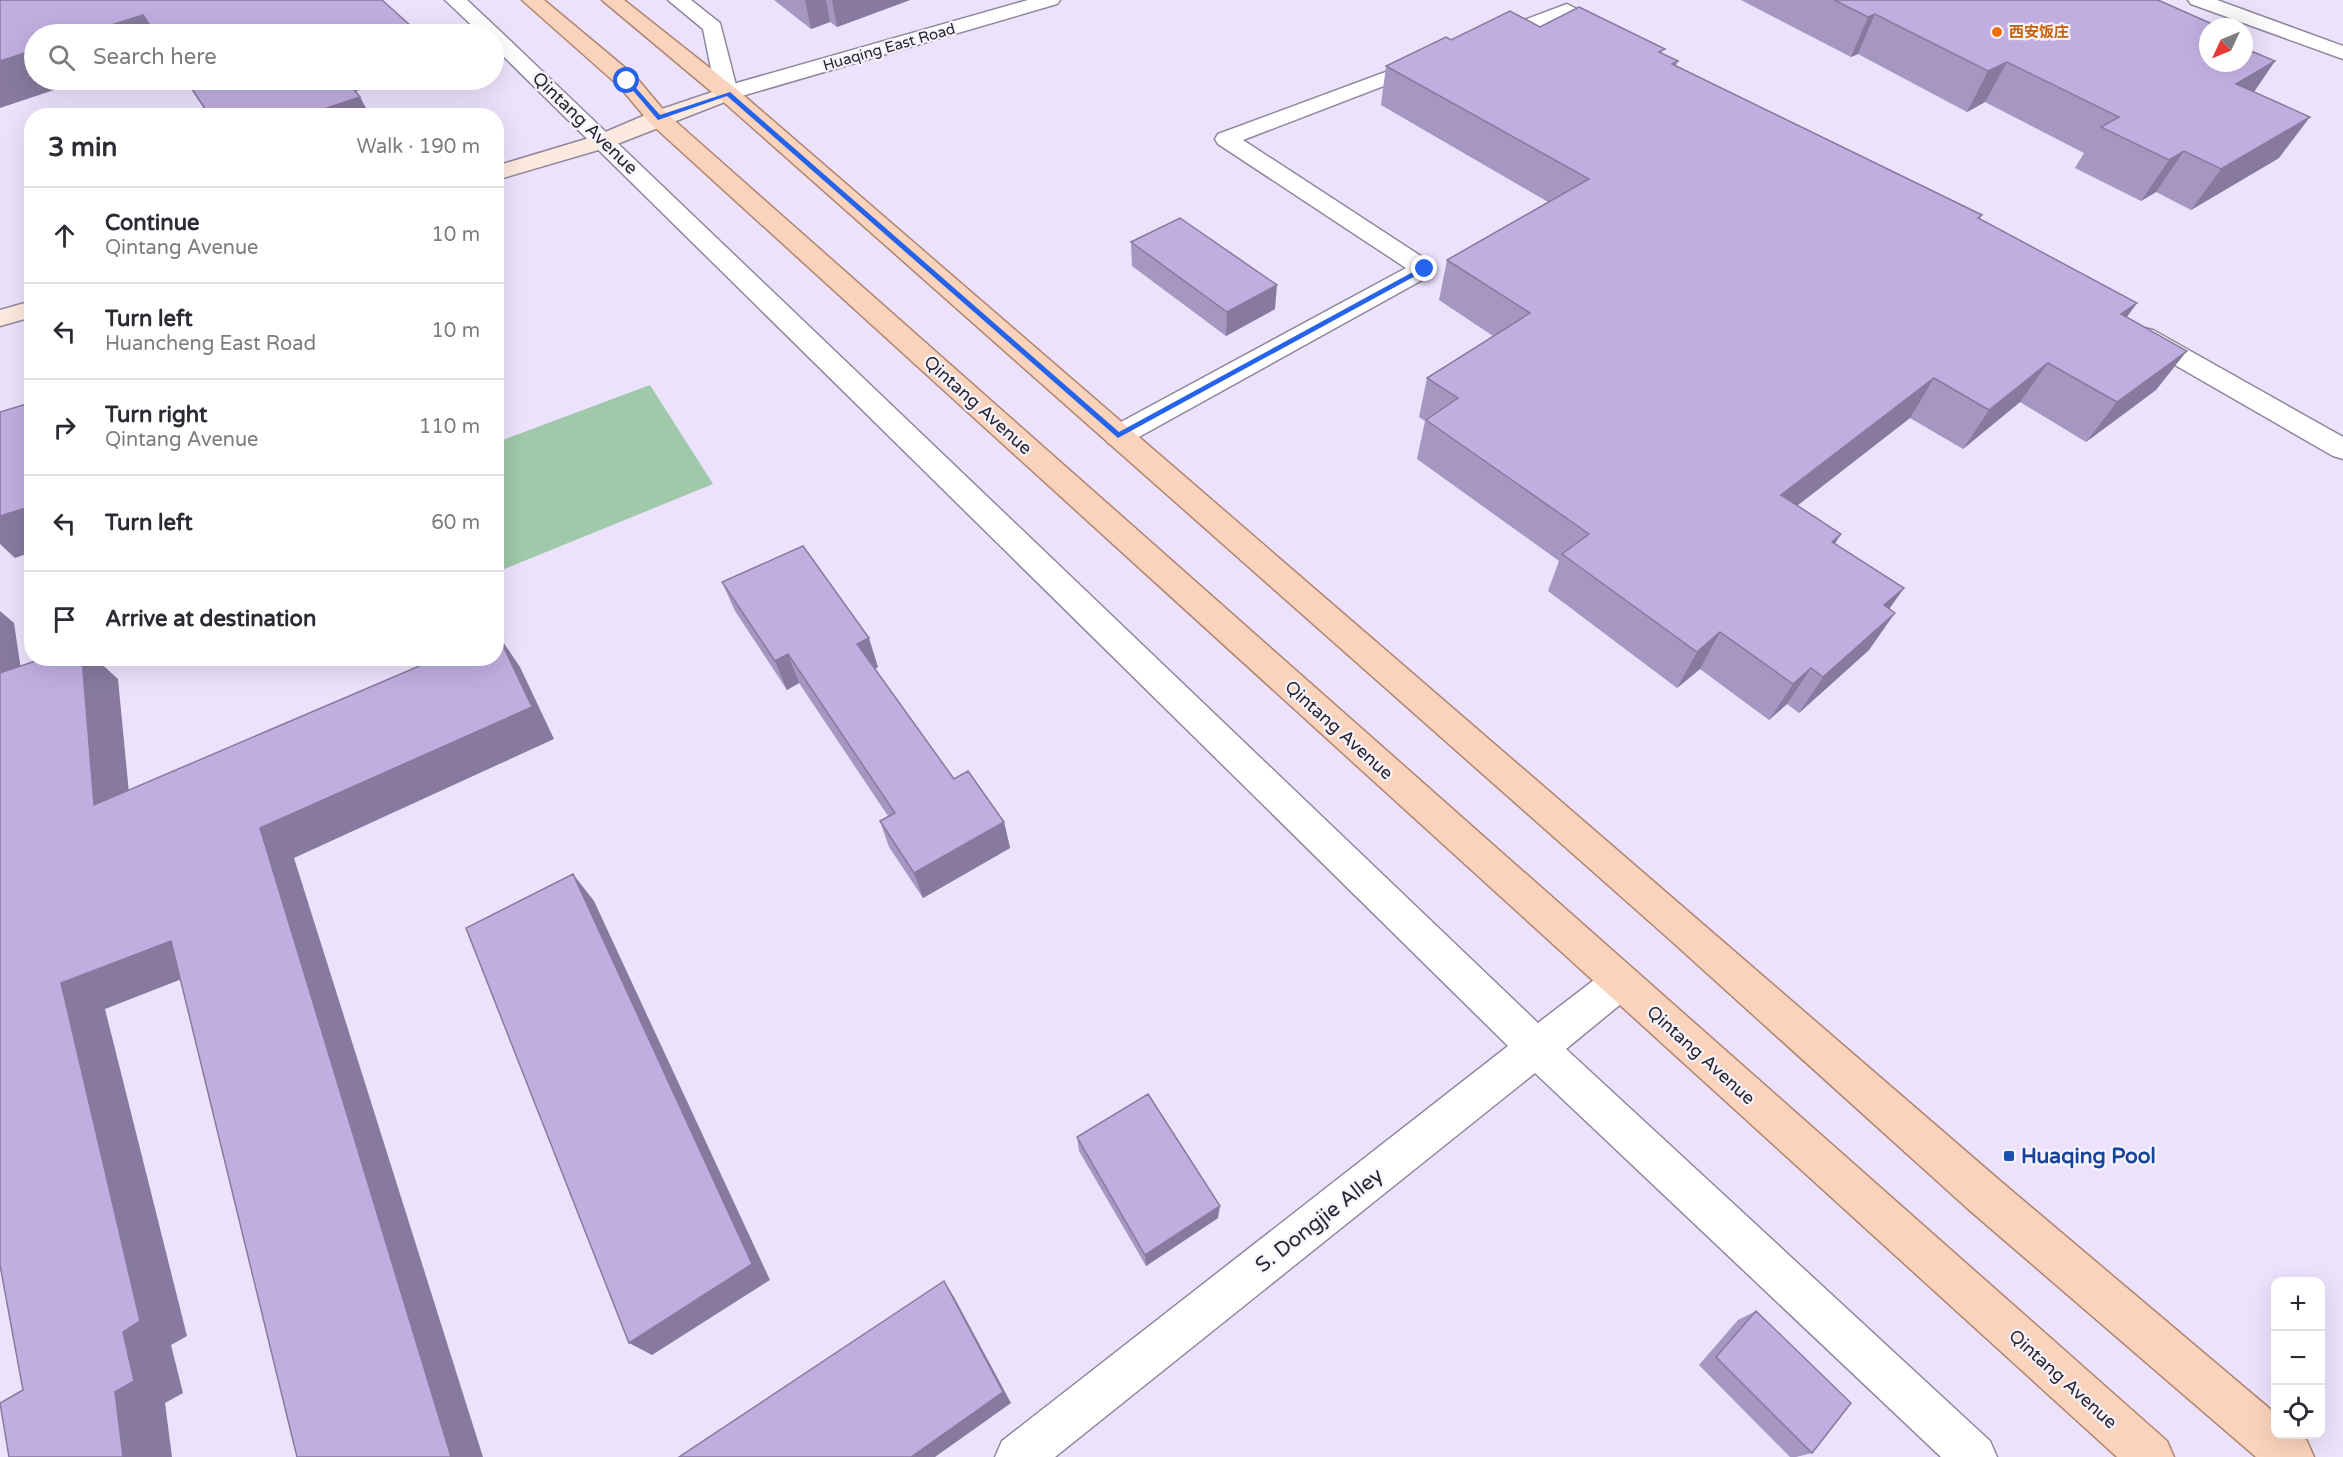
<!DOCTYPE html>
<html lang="en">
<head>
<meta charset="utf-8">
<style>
  body { margin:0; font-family:"Varela Round","Noto Sans SC",sans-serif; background:#f7f7f7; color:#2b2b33 }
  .controls { position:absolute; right:18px; bottom:18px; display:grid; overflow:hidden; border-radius:12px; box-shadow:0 6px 24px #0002 }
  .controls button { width:54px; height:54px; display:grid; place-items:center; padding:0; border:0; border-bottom:2px solid #e1e1e2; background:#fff; color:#2b2b33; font:30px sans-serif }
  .compass { position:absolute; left:2199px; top:18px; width:54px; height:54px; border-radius:50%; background:#fff; box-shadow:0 6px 24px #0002; rotate:226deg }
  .stop { position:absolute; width:18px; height:18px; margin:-14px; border:4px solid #2563eb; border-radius:50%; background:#fff }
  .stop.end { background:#2563eb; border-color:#fff; box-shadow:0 2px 6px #0008 }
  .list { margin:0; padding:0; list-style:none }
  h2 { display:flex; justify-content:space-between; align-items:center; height:78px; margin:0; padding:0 24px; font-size:26px }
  h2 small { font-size:20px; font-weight:400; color:#7c7c81 }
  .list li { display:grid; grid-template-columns:39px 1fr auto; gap:18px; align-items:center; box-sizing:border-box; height:96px; padding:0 24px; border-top:2px solid #e1e1e2 }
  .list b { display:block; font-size:22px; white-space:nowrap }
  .list p { margin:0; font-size:20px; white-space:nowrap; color:#7c7c81 }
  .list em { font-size:20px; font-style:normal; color:#7c7c81 }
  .icon { flex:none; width:33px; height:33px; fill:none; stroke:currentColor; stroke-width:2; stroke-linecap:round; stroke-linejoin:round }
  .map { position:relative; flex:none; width:2343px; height:1457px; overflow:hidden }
  .search { position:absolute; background:#fff; box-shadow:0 6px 24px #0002; left:24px; top:24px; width:480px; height:66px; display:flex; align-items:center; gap:15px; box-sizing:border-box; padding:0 21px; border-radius:33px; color:#7c7c81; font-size:22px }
  .panel { position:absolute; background:#fff; box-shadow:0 6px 24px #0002; left:24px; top:108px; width:480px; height:558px; border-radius:24px }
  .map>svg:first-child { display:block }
  .green { fill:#a0c8ab }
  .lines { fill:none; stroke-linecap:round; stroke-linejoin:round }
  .pedestrian-casing { stroke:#8f879e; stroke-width:3 }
  .minor-casing { stroke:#8f879e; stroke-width:3 }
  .tertiary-casing { stroke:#8f879e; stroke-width:3 }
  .secondary-casing { stroke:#8f879e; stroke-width:3 }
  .primary-casing { stroke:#af836e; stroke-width:3 }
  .pedestrian { fill:#fff; fill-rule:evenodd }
  .minor { fill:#fff; fill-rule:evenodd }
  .tertiary { fill:#fff; fill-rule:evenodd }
  .secondary { fill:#fde9de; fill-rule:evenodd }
  .primary { fill:#fad3bc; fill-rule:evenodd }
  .wall { fill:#a696c2 }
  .shaded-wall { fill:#877a9e }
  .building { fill:#c1aee1; stroke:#877a9e; stroke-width:1.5 }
  .route { fill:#2563eb }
  .food-dot { fill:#e8710a; stroke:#f6f3fd; stroke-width:2 }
  .transit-dot { fill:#1a4fb4; stroke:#f6f3fd; stroke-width:2 }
  .labels { text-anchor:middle; stroke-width:4.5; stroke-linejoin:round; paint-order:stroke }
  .far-food-label { font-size:15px; font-weight:bold; fill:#c56008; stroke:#f6f3fd; text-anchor:start }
  .far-street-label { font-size:15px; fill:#29252e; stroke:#f6f3fd }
  .street-label { font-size:18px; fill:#29252e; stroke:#f6f3fd }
  .near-transit-label { font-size:21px; font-weight:bold; fill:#164399; stroke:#f6f3fd; text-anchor:start }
  .near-street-label { font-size:21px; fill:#29252e; stroke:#f6f3fd }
</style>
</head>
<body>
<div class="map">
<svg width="2343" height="1457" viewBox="0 0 2343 1457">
  <rect width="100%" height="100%" fill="#ece2fc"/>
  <path class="green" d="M650,385l63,99 -216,88v-130z"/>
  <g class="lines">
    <g class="pedestrian-casing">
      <path id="pedestrian" d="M1567,4l50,26 3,4 -3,4c-17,5 -37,-12 -51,-20l-68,25h-14l-3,-4 3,-4z
        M1426,57l7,2 4,4 -4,4 -190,73 190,124 3,5 -3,5 -305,169 -10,3 -10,-3 -4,-7 4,-7 298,-161 -188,-124 -3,-5 3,-5z
        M2144,328l9,2 190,107v22l-10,-3 -198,-114 -4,-6 4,-6z"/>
    </g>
    <g class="minor-casing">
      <path id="minor" d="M445,0h22l32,30 1039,993 69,-53 13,-5 13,5 6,12 -6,12 -67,55 424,392 7,16h-56l-406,-384 -480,384h-60l7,-16 506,-395 -1014,-999v-13h-13z
        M668,0h23l29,23 18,70 -3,5h-16l-3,-5 -13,-64z"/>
    </g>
    <g class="tertiary-casing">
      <path id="tertiary" d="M1028,0h32l-3,4 -322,94h-16l-3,-5 3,-5z
        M2188,0h29l126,46v13l-152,-55z"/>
    </g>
    <g class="secondary-casing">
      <path id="secondary" d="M727,87l8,1 3,5 -3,5 -123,48 -116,34v-14l100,-30 54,-23z
        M32,301v16l-32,9v-16z"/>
    </g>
    <g class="primary-casing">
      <path id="primary" d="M522,0h22l91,76 31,37 1501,1328 7,16h-57l-1467,-1334 -31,-37z
        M602,0h22l111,88 1263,1091 278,235v20h24l7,7 7,16h-58l-288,-248 -300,-271 -949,-840z"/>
    </g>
    <use href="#pedestrian" class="pedestrian"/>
    <use href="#minor" class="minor"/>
    <use href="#tertiary" class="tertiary"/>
    <use href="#secondary" class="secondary"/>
    <use href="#primary" class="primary"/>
  </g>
  <path class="wall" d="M774,0h136l-73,27 -7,-5 -19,7z
    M1741,0h417l50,63 67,-2 -21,31 25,66 -88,52 -35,-18 -15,9 -66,-33 9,-15 -99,-51 -18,10 -109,-58 -7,3z
    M1540,27l123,27 15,7 -2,5 306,149 -2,4 157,84 -11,14 30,73 -70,52 -66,-40 -57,47 -53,-31 -113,87 38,39 69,44 -15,21 -20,41 -70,63 -12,-9 -18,16 -69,-51 -23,19 -129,-97 11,-30 -142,-102 8,-38 -6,-4 8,-39 66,-42 -54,-36 8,-40 101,-58 -167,-97 5,-39 65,-26z
    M185,80h203l-33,11 5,6 10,19h-161z
    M1131,242l144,67 -49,27 -94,-70z
    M722,582l156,85 -3,2 79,110 50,43 6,26 -87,50 -34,-51 -9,-26 8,-5 -89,-133 -12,7 -52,-79z
    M1077,1137l141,81 -72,48 -67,-115z
    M1756,1311l56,142 -16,4h-6l-91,-92 39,-45z"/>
  <path class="shaded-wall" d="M805,0h21l4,22 -19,7z
    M832,0h78l-73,27z
    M1875,14l-17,40 -7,3 17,-40z
    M143,15l12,19h-72z
    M412,27l4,7h-25z
    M34,50v30h50l-84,28v-47z
    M2275,61l-28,41 -11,-18z
    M2007,62l-22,40 -18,10 21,-41z
    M340,80h48l-40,14z
    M360,97l10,19h-67z
    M2310,117l-31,41 -88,52 30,-41z
    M2184,151l-28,41 -15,9 28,-41z
    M1277,285l-2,24 -49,27 1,-24z
    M2137,303l-29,40 13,-29z
    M2187,351l-31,39 -70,52 31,-40z
    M2048,363l-28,39 -57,47 26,-39z
    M1934,378l-24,40 -149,116 20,-39z
    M32,506v46l-17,6 -15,-14v-30z
    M1841,534l-24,38 15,-30z
    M1904,588l-27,38 7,-21z
    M0,611l14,12 13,87 -27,-22z
    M1895,613l-26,37 -70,63 24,-36z
    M1720,632l-20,37 -23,19 20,-36z
    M497,633l23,34 34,72 -260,119 189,599h-32l-191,-629z
    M869,638l9,29 -12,6 -9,-29z
    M788,654l11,29 -12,7 -12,-29z
    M82,658h13l23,21 15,156 -39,-30z
    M1811,668l-24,36 -18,16 24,-36z
    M1004,822l6,26 -87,50 -9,-25z
    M573,874l21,27 176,379 -118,75 -23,-12z
    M171,941l39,27 -105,41 82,327 -16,9 12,48 -18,10 7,54h-49l-8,-65 8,-60 -62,-349z
    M1220,1206l-2,12 -72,48 -1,-11z
    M944,1281l10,16 57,106 -76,54h-24z"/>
  <path class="building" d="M0,0h382l30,27 -21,7h-235l-13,-19 -60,19h-49v16l-34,11z
    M1834,0h324l61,27h-11v36h36v-15l31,13 -39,23 74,33 -89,52 -37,-18 -15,9 -68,-33 18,-10 -112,-55 -19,9 -113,-57 -7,3z
    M1579,7l86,42 -6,3 19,9 -6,3 310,151 -4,3 159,85 -16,11 66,37 -70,51 -69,-39 -59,47 -55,-32 -153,117 60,39 -9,8 72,46 -20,17 11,8 -72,64 -12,-9 -18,16 -73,-52 -23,20 -135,-98 27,-20 -163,-114 32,-22 -31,-20 103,-65 -83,-53 142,-81 -203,-113 60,-29 5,3 59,-29 30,16z
    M186,80h160l14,17 -57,19h-93z
    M1180,218l97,67 -50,27 -96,-70z
    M30,403l2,16v87l-32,10v-104z
    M803,546l66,92 -12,6 97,135 14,-8 36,51 -90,51 -34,-52 15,-8 -107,-159 -13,7 -53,-79z
    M497,633l35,74 -272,121 191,629h-154l-126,-516 -110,42 79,338 -17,11 11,49 -19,11 8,65h-114l-9,-54 23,-13 -23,-125v-592l44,-15h38l12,147 344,-147h58v-24z
    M573,874l179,390 -123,79 -163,-415z
    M1148,1094l72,112 -75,49 -68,-118z
    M944,1281l59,111 -92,65h-232z
    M1756,1311l95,92 -39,50 -96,-96z"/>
  <path class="route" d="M624,80h5l31,35 70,-23 389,340 303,-165 6,2 -310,169 -391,-342 -69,24z"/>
  <circle class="food-dot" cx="1997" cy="32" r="6"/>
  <rect class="transit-dot" x="2003" y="1150" width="12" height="12" rx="3"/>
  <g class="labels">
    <g class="far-food-label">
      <text x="2009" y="37">西安饭庄</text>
    </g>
    <g class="far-street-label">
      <text transform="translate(889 47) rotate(-16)" y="5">Huaqing East Road</text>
    </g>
    <g class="street-label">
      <text transform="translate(585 123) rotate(44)" y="6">Qintang Avenue</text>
      <text transform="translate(978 405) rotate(42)" y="6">Qintang Avenue</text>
      <text transform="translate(1339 730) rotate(42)" y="6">Qintang Avenue</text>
      <text transform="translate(1701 1055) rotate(42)" y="6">Qintang Avenue</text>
      <text transform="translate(2063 1379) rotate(42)" y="6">Qintang Avenue</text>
    </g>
    <g class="near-transit-label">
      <text x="2021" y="1163">Huaqing Pool</text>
    </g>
    <g class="near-street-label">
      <text transform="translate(1319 1220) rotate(-38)" y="7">S. Dongjie Alley</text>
    </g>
  </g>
</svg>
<div class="controls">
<button>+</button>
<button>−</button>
<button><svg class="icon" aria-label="locate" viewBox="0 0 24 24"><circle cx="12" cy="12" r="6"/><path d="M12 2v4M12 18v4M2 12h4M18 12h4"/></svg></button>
</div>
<svg class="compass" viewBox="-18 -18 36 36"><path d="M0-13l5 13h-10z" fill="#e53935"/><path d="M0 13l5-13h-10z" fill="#7c7c81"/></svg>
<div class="stop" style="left:627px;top:81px"></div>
<div class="stop end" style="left:1425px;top:269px"></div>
<div class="search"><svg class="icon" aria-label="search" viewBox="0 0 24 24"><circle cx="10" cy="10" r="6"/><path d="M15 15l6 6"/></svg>Search here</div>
<section class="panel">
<h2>3 min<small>Walk · 190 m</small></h2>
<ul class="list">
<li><svg class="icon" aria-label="ahead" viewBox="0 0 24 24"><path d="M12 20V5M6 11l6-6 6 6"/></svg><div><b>Continue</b><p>Qintang Avenue</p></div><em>10 m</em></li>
<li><svg class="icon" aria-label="left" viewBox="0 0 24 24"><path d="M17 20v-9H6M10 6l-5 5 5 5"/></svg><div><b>Turn left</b><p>Huancheng East Road</p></div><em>10 m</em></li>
<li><svg class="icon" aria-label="right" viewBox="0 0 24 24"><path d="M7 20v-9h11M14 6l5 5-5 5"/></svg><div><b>Turn right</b><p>Qintang Avenue</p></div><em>110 m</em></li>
<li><svg class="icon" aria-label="left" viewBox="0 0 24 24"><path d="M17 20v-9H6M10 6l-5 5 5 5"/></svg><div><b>Turn left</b></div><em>60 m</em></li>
<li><svg class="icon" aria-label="arrive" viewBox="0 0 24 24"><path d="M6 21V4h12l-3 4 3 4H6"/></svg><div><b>Arrive at destination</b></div></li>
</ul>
</section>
</div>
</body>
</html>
